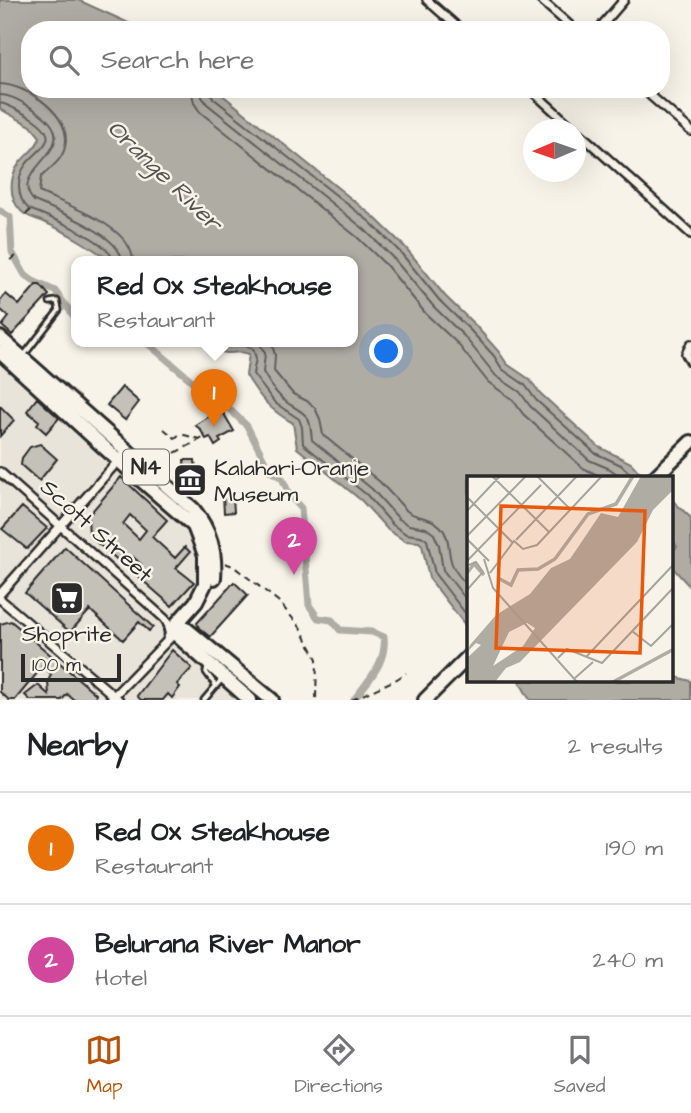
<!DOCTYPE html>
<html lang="en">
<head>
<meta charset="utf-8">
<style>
  body { margin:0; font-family:"Architects Daughter",sans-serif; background:#f6f6f6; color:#202124 }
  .compass { position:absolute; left:523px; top:119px; width:63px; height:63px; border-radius:50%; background:#fff; box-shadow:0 7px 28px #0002; rotate:268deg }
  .scale { position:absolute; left:21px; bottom:18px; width:100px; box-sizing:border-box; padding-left:7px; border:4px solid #2b2b2b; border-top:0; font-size:19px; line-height:24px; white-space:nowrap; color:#2b2b2b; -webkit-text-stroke:5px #f7f3e8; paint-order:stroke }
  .you { position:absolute; left:387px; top:352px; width:24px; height:24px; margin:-18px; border:5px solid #fff; border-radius:50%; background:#1a73e8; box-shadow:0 0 0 10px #1a73e833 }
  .badge { display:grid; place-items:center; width:46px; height:46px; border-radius:50%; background:#b45309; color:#fff; font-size:23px; font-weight:700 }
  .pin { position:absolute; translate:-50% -58px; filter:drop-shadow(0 2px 4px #0008) }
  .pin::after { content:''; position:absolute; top:37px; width:24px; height:21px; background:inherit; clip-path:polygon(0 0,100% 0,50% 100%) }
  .popup { position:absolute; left:71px; top:256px; width:287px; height:91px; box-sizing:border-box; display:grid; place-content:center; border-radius:14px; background:#fff; filter:drop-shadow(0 2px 5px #0005); font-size:23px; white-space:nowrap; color:#757577 }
  .popup b { font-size:26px; color:#202124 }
  .popup::after { content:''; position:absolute; left:50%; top:100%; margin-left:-14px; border:14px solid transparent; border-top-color:#fff }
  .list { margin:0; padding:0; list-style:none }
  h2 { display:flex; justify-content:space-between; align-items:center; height:91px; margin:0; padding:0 28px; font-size:30px }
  h2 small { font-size:23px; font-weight:400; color:#757577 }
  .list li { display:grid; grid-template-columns:46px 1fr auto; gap:21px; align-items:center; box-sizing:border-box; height:112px; padding:0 28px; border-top:2px solid #e0e0e0 }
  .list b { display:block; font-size:26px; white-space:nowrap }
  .list p { margin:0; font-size:23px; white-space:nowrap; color:#757577 }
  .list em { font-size:23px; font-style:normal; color:#757577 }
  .icon { flex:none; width:38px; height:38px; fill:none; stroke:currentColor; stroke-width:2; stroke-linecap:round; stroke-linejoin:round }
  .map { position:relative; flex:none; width:691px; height:700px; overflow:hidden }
  .search { position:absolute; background:#fff; box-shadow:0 7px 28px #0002; left:21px; right:21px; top:21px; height:77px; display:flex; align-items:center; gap:18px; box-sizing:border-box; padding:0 24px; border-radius:28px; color:#757577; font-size:26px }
  .sheet { height:315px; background:#fff }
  nav { display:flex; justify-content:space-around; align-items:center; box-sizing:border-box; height:98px; border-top:2px solid #e0e0e0; background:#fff; font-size:19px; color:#757577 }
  nav a { display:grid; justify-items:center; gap:4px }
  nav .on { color:#b45309 }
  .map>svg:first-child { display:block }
  .built { fill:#e8e4da }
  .water { fill:#afaca4; stroke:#7a7874; stroke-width:2 }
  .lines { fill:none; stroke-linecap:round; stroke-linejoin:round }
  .shore { stroke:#605f5b; stroke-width:2 }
  .canal { stroke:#afaca4; stroke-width:7 }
  .building { fill:#c4c1b9; stroke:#2b2b2b; stroke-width:2; fill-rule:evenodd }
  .service-casing { stroke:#2b2b2b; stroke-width:9 }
  .minor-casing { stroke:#2b2b2b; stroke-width:12 }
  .trunk-casing { stroke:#2b2b2b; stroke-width:18 }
  .path { stroke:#2b2b2b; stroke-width:2; stroke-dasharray:7 5; stroke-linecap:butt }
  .service { stroke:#f7f3e8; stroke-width:3.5 }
  .minor { stroke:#f7f3e8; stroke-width:7 }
  .trunk { stroke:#f7f3e8; stroke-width:12 }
  .labels { text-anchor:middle; stroke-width:5; stroke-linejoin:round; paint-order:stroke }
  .shield { fill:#f7f3e8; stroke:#686764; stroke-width:2 }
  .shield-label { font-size:21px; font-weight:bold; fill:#2b2b2b }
  .poi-label { font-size:23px; fill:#2b2b2b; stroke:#f7f3e8; text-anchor:start }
  .street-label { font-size:23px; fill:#2b2b2b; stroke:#f7f3e8 }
  .water-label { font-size:24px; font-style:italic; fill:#53524f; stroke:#f7f3e8 }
  .inset-river { fill:none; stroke:#afaca4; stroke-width:3.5 }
  .inset-road { fill:none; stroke:#a5a39c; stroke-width:2 }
  .view { fill:#e8590c; fill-opacity:0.15; stroke:#e8590c; stroke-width:3.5 }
  .inset-edge { fill:none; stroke:#2b2b2b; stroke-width:3.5 }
</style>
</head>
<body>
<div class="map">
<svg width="691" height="700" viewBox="0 0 691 700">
  <rect width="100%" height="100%" fill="#f7f3e8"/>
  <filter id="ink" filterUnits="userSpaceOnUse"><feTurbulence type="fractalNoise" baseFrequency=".0143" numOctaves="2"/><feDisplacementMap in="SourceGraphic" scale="14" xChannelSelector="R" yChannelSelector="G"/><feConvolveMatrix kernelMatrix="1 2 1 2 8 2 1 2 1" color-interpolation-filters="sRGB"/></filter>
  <g filter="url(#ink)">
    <path class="built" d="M0,361l189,169 8,16 2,39 -4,9 -31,38 76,68h-240z"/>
    <path class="water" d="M0,0h78l66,30h-114v59h185l159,128 32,31 39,48 30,29 24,27 8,12 22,15 12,15 58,53 32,16 14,15h-176v152l-40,-52 -7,-33 -3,-3 -14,-1 -17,-11 -26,-29 -65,-53 -4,-25c-22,-12 -33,-25 -47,-48l3,-21c-17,-7 -22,9 -41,-13h144v-80h-241c-21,-14 -42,-28 -65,-38 -8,-4 -18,-5 -25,-12 -9,-9 -11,-22 -8,-35 5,-19 24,-25 27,-39l-9,-11 -31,-17z
      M672,500l19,18v70l-19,-21v-16l5,-4 -5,-9z
      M672,676l19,5v19h-161l-11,-19h153z"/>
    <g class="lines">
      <path class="shore" d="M0,84c27,1 73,31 65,63 -3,14 -15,21 -24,30l-2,15c27,13 93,34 94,69
        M191,89l3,14 6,9 157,125 30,29 39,48 31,29 31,39 25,18 10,14 60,54 21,10
        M202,89v8l5,7 157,125 30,30 40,48 30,29 32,40 24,16 10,14 59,54 21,9 13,9
        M210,89l3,9 157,124 31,31 39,48 30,29 24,26 8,13 23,16 11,15 59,53 26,12 14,13
        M0,95c12,0 25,9 35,15 59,38 -32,59 -1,91 22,9 87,34 88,60
        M0,103c10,2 21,9 30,14 33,21 12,29 -3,46 -11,14 -11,35 2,46 18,7 82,32 84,52
        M217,341l10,6 17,-2 9,4 3,9 -3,16 22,29 24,16 3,8 1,17 64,51 26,30 13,9 15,2 6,4 8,34 34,44
        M258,341l7,12 -2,19c6,11 15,25 26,32 20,12 21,12 23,36l60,49 27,30 10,6 17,3 8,6 5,11 4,25 26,33
        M271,341l4,14 -1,16 19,23 14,7 8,7 5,11 3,16 57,47 27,29c11,8 24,5 34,16 10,11 6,24 11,37 3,8 10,16 17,22"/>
      <path class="canal" d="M0,211l10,6 2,35 13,23 8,6 22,10 21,28
        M145,341l59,50 8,3 9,7 26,25 23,45 12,7 8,18 11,12 8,97 9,13 14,2 8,10 32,2 12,5c3,26 -16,43 -30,63"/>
    </g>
    <path class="building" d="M36,285h4l9,10 -37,40 -10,-9 7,-9 -9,-8v-8l6,-7 13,11z
      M122,387l17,15 -14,18 -18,-15z
      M37,398l22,20 -13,15 -9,-8 2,-4 -12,-10z
      M0,406l14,14 -14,16z
      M221,409l13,22 -15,8 2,3 -6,4 -5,-9 -4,2 -6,-10 -5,-4z
      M40,444l17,15 -18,22 -18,-16 1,-7 8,-11z
      M184,460h11l1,12h7l1,10 -5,1v8h-9l-1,-8 -9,1v-10l5,-1z
      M121,477l46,43 -15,17 23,21 10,-11 5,5 -14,16 18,14 -22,24 -39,-34 8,-8 -8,-7 -8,9 -36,-30 -1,-20zM130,515l16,15 -7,9 -16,-15z
      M223,496h10l1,16 -10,1z
      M22,507l25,21 -20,21 -25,-20z
      M65,547l88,80 -4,4 -10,-9 -16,18 -33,-30 -20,22 -45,-39z
      M234,582l14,13 -38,42 -11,-9 -2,-5z
      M11,621l85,73 -1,6h-21l-7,-6 -5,6h-32l-5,-5 13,-10 11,10 -1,-13 3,-8 -8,-8 -28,34h-6l-9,-8v-68z
      M172,650l20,18 -15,16 3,3 -8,11 -4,-4 -5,6h-22l-4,-4z"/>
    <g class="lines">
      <g class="service-casing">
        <path id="service" d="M25,354l34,-44 -2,-9 -7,1
          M207,667l-1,5 10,14
          M204,700l17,-20"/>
      </g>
      <g class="minor-casing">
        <path id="minor" d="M427,0l34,30
          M541,0l34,30
          M598,30l26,-30
          M530,89l45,41
          M643,89l48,42
          M576,130l115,104
          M691,344l-5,10 5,8
          M0,472l165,147 6,11 -4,10
          M0,594l127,-143
          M0,599l119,101
          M110,700l60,-62"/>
      </g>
      <g class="trunk-casing">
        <path id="trunk" d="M0,338l193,171c17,21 23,42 21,69
          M0,352l118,108 76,66 11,29v29l-9,18 -25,28 79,70
          M654,478l37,-36
          M178,622l94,78
          M425,700l44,-44"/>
      </g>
      <path class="path" d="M25,215l6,-5
        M10,260l9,-6
        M164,429l11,9 5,-4 20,5
        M152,460l21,-6 32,-17
        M225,563l8,3 45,35 22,26 17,32 -1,41
        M352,700l45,-21 9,-6"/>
      <use href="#service" class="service"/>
      <use href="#minor" class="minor"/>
      <use href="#trunk" class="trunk"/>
    </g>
  </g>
  <defs>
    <g id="museum-square" transform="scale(1.75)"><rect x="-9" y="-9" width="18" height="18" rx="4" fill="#2b2b2b" stroke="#f7f3e8"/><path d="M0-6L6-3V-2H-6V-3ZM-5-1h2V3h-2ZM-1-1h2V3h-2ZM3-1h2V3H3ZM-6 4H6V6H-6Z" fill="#fff"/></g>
    <g id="supermarket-square" transform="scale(1.75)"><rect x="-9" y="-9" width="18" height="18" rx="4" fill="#2b2b2b" stroke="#f7f3e8"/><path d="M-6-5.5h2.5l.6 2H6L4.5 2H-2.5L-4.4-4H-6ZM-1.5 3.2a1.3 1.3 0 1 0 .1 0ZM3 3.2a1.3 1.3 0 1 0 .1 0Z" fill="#fff"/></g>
  </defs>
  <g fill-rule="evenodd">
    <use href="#museum-square" x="190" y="480"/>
    <use href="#supermarket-square" x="67" y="598"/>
  </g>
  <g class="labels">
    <rect class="shield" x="123" y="449.5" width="46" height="35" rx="5"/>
    <g class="shield-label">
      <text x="146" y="474">N14</text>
    </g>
    <g class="poi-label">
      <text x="214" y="475">Kalahari-Oranje<tspan x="214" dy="26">Museum</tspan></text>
      <text x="67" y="641" text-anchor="middle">Shoprite</text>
    </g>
    <g class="street-label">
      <text transform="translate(97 530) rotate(42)" y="8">Scott Street</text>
    </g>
    <g class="water-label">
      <text transform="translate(165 175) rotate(44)" y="8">Orange River</text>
    </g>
  </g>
  <g transform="translate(467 476)">
    <rect width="206" height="206" fill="#f7f3e8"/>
    <path d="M174,0h32v14l-20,20 -16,32 -117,120 -14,6 -11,14h-28v-24l14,-13 -5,-2 -9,9 3,-7 26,-30 34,-21 21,-26 19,-9 31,-46 17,4zM60,147l8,5 -12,18 -30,20 16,-34z" fill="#afaca4" fill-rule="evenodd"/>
    <path class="inset-river" d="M0,97l7,-9 10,11M31,102l13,7 7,-15 20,-1 17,-10 33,-45 28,-10 17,-28M146,206l61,-33"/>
    <path class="inset-road" d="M25,0l57,56M70,0l34,34M0,21l46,46M0,35l33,-35M0,60l59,-60M0,63l22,22M49,64l61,-64M17,83l9,29 84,94M0,85l74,-76M23,97l24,-32 9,8 14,-4 65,-69M0,114l16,-18 -7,-10 -7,3M165,155l19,15 23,-23M119,181l88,-93M91,182l9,-9 35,14 72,-76M108,202l18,-16"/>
    <path class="view" d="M34,30l144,5 -5,142 -144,-5z"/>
    <rect width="206" height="206" class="inset-edge"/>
  </g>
</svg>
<svg class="compass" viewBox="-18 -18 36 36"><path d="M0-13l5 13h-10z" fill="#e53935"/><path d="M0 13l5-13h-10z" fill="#757577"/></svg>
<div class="scale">100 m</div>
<div class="you"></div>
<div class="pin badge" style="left:214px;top:427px;background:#e8710a">1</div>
<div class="popup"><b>Red Ox Steakhouse</b>Restaurant</div>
<div class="pin badge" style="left:294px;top:575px;background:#d1479c">2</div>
<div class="search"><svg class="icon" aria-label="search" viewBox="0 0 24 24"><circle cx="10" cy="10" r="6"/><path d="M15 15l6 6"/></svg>Search here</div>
</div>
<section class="sheet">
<h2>Nearby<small>2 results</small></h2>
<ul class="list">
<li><span class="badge" style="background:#e8710a">1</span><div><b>Red Ox Steakhouse</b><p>Restaurant</p></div><em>190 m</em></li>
<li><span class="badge" style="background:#d1479c">2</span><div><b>Belurana River Manor</b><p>Hotel</p></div><em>240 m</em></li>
</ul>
</section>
<nav>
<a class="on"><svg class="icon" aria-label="map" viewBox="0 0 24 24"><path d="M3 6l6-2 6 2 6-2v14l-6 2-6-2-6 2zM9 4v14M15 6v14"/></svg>Map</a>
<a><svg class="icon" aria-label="directions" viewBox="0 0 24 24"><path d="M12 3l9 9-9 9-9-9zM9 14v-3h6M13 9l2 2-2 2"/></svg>Directions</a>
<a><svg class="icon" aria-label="saved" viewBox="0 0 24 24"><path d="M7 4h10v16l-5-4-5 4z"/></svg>Saved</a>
</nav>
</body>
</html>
